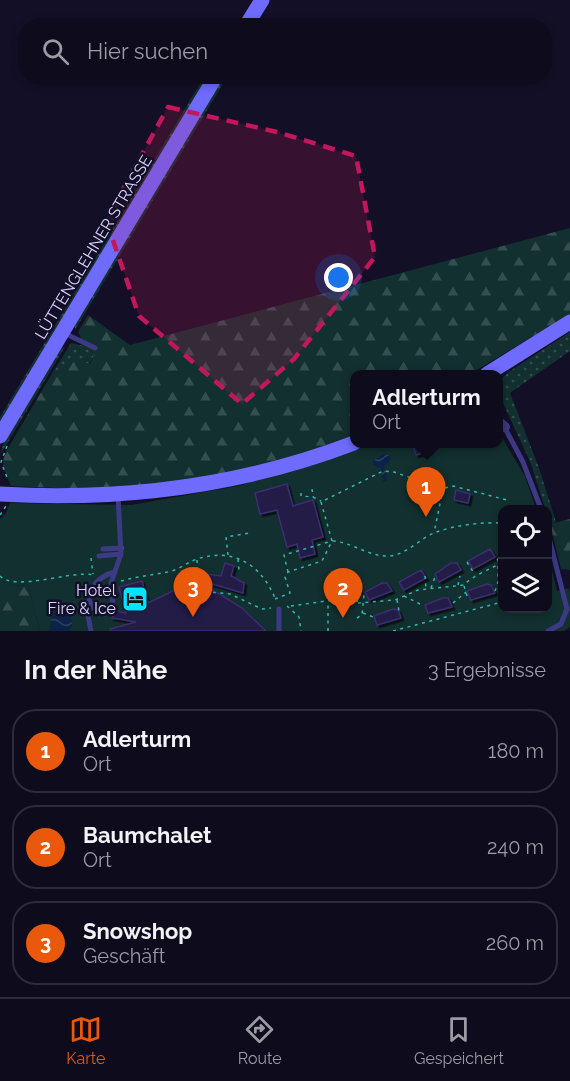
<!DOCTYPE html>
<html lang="de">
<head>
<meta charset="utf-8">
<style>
  body { margin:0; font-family:Raleway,sans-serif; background:#171425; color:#f1f3f6 }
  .controls { position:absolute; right:18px; bottom:18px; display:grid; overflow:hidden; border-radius:12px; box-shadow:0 3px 9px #0003 }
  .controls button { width:54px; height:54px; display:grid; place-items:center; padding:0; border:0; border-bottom:2px solid #2e2b3b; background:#0e0b1c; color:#f1f3f6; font:30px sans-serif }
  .you { position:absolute; left:339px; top:278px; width:21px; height:21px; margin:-15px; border:4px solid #fff; border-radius:50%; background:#1a73e8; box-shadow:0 0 0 9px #1a73e833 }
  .badge { display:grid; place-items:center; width:39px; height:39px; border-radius:50%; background:#ea580c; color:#fff; font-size:20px; font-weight:700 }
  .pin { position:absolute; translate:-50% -50px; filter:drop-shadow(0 2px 3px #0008) }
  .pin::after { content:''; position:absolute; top:32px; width:21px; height:18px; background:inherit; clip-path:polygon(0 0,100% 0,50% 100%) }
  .popup { position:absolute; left:350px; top:370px; width:153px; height:78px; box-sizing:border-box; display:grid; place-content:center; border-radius:12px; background:#0e0b1c; filter:drop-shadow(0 2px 4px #0005); font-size:20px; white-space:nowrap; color:#9b9ba3 }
  .popup b { font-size:22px; color:#f1f3f6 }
  .popup::after { content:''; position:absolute; left:50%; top:100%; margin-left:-12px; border:12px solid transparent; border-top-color:#0e0b1c }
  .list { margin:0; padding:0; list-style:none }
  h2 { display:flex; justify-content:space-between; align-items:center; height:78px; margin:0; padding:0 24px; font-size:26px }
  h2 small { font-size:20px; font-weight:400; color:#9b9ba3 }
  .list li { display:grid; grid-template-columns:39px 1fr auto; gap:18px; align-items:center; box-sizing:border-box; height:84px; margin:0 12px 12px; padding:0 12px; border:2px solid #2e2b3b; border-radius:24px }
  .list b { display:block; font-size:22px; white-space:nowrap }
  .list p { margin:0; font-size:20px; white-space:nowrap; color:#9b9ba3 }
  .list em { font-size:20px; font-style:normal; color:#9b9ba3 }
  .icon { flex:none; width:33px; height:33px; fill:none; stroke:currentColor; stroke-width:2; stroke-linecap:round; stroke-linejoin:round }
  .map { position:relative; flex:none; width:570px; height:631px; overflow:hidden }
  .search { position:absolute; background:#0e0b1c; box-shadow:0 3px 9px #0003; left:18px; right:18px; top:18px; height:66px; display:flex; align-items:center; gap:15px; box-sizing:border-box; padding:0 21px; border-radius:24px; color:#9b9ba3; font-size:22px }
  .sheet { height:366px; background:#0e0b1c }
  nav { display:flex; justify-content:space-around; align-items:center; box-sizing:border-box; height:84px; border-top:2px solid #2e2b3b; background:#0e0b1c; font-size:16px; color:#9b9ba3 }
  nav a { display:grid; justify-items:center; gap:3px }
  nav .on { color:#ea580c }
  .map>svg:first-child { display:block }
  .grass { fill:url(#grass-dots) }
  .forest { fill:url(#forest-firs) }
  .pitch { fill:#12302f }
  .water { fill:url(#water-waves) }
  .building { fill:#241b47; stroke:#3b2d73; stroke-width:1.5; filter:url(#shadow) }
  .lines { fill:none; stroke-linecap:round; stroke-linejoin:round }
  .path { stroke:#2fb8b0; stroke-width:1.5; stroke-dasharray:3 4.5; stroke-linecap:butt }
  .service { stroke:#3d3a85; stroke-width:5 }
  .minor { stroke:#3d3a85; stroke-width:10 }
  .secondary { stroke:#6f6bff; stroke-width:15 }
  .marked { fill:#c2185b; fill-opacity:0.2; stroke:#c2185b; stroke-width:4.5; stroke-dasharray:12 8; stroke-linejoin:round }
  .labels { text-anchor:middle; stroke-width:5; stroke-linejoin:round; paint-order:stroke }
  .street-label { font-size:16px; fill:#d9d4ff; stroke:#130f26 }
  .poi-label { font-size:16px; fill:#d9d4ff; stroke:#130f26; text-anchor:end }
</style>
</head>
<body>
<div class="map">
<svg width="570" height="631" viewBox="0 0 570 631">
  <defs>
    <pattern id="grass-dots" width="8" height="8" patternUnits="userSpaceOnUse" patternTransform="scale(1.5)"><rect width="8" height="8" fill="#12302f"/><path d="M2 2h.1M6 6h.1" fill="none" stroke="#344d4e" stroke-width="1.8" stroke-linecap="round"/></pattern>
    <pattern id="forest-firs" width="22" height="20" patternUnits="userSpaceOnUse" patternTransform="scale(1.5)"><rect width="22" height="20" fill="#12302f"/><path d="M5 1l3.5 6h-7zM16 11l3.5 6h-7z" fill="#344d4e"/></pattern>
    <pattern id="water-waves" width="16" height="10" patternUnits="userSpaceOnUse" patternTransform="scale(1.5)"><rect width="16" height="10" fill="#0c2248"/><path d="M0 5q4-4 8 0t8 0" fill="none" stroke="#2f4163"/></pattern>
    <filter id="shadow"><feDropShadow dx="2.5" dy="2.5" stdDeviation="0" flood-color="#0009"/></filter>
  </defs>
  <rect width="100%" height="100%" fill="#130f26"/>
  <path class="grass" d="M204,77h6l-210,348v-8z
    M222,77h5l-152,253v-8z
    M570,332v19l-60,42 29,75 17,54 -6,2 -19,-60 -33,-72 5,-15 7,-6z
    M71,343l27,6 -9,15 -36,8z
    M65,347l-63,105 -2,4 5,-18 54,-89z"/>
  <path class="forest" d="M570,228v86l-100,60h-116v63l-89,29 -105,18 -80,5 -69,-3 -8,-20 1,-11 49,-83 25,-12 12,4 7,-15 -14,-7 -5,-10 10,-17 42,30z
    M570,519v51l-9,-1 -11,-45z
    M0,580l14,6 14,-1 12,46h-40z"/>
  <path class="pitch" d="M498,431l27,45 11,33h-34v99h46v-54l9,37 12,-3 1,4v35l-6,4h-524l-12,-46 -14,1 -14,-6v-61l6,-6 4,-10 121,2 107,-19 131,-42h129z"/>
  <path class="water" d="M383,454l6,1 2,4 -7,8 3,13 -4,2 -2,-14 -8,-3v-4z
    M66,602l4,4 2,20 -4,5h-18c0,-11 4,-25 16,-29z"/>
  <path class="building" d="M423,444h5l2,7 -14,4 -3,-9z
    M287,484l6,22 20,-6 10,37 -11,3 3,14 -15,4 -3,-14 -10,3 -10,-37 -17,4 -5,-21z
    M456,490l14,4 -2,9 -14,-3z
    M490,549l5,8 -22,12 -5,-8z
    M225,563l9,3 -3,10 13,7 -1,10 -38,-11 1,-8 15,2z
    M451,563h6l4,7 -22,12 -4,-8z
    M421,570l5,8 -22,12 -5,-8z
    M356,580l4,11 -23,8 -2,-9z
    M142,581l6,22 27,-13 29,1 1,-6 37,23 24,23h-155l-1,-2 26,-7 -24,-4 5,-7 9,2 -7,-26z
    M382,583h5l5,8 -23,9 -4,-8z
    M487,584l4,1 4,8 -24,7 -4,-9z
    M443,598h5l4,9 -24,6 -3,-8z
    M393,609l5,1 3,8 -24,7 -3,-9z"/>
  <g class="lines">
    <path class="path" d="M7,446l-6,16 7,18
      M445,488l8,-2 54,14 -1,3
      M312,489l1,8
      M301,493v3l12,1 8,4
      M0,515l6,-9
      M228,555l-2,-18 24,-4
      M91,558l2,16
      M238,559l1,12
      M499,559l3,-4
      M197,560l2,31 31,3 32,15 9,-1
      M467,562l8,13
      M288,572l-4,-17 48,-14 -11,-39 62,-31 11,1 49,17 -9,44
      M0,576c17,16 69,-6 94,-1
      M425,576l1,13
      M121,581c17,-5 34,-6 51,-10 9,-3 16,-9 25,-12 37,-12 64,6 78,39
      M499,582l3,4
      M458,585l2,-9
      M464,586l3,10
      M431,588l5,-14
      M548,590l7,-2
      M495,591l3,-9v-22l-2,-3
      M333,593v6
      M404,596l20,10
      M275,599l15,-6 -5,-16 3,-5 34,-11 10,-20c20,1 37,16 57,15 17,-1 30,-17 45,-23 20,-8 48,-11 68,-10
      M397,600l2,11
      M357,602l2,-9
      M453,603l13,-11
      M287,606l12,11 2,14
      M291,606l42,-6 26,3 36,-3 23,-10 46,-5c4,-6 31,-20 38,-21
      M363,613l10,4
      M357,618l5,-3 2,-21
      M328,631v-29
      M393,631l109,-29"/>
    <path class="service" d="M64,333l31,15
      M498,415l25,47 18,47
      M548,534l19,75 -6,15 -13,7
      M103,549l19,-1
      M99,556l22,-2
      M115,572c-15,4 -25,13 -26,29l8,11 8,2 8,-8 -2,-23 10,-29 -3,-58
      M279,609v22
      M91,631l-4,-20 4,-5"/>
    <path class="minor" d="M498,421l7,6"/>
    <path class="secondary" d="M246,26l16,-26
      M487,374l83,-52
      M0,436l216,-360
      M0,494c122,7 239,-7 354,-51"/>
  </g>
  <path class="marked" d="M168,107l109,25 79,24 19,101 -81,102 -52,45 -103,-88 -33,-96z"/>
  <defs>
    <g id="hotel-square" transform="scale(1.35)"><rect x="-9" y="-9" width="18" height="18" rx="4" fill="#00e5ff" stroke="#130f26"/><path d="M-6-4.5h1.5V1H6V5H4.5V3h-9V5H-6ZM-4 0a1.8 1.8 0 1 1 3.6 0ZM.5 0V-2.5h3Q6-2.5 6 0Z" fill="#111"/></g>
  </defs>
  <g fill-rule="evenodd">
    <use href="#hotel-square" x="135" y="599"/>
  </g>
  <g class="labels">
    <g class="street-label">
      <text transform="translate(93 247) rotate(-59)" y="6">LÜTTENGLEHNER STRASSE</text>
    </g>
    <g class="poi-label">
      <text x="116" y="596">Hotel<tspan x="116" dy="18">Fire &amp; Ice</tspan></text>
    </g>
  </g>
</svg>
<div class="controls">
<button><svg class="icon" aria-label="locate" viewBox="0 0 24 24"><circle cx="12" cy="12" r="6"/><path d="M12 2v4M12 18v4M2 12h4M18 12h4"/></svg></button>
<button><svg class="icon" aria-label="layers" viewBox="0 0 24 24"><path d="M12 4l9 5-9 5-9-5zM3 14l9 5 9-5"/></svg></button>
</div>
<div class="you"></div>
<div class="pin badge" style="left:426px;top:517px">1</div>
<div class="popup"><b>Adlerturm</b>Ort</div>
<div class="pin badge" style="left:343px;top:618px">2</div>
<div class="pin badge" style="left:193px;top:617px">3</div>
<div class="search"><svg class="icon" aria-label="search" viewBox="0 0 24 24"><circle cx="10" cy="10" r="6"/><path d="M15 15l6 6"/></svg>Hier suchen</div>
</div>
<section class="sheet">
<h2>In der Nähe<small>3 Ergebnisse</small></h2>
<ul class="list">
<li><span class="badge">1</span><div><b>Adlerturm</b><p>Ort</p></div><em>180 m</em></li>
<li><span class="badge">2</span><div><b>Baumchalet</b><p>Ort</p></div><em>240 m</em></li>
<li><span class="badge">3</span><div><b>Snowshop</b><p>Geschäft</p></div><em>260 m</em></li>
</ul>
</section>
<nav>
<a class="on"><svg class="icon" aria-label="map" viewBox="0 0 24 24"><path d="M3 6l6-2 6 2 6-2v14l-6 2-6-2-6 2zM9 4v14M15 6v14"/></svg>Karte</a>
<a><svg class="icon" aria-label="directions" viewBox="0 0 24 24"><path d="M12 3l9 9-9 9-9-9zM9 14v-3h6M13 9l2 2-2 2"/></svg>Route</a>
<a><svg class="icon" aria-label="saved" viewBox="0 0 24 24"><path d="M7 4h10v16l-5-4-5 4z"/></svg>Gespeichert</a>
</nav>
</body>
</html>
